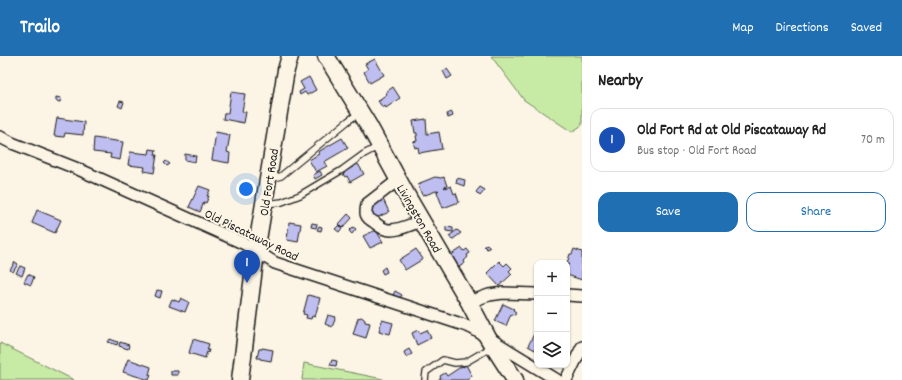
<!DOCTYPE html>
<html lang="en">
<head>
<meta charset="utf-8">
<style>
  body { margin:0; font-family:Dekko,sans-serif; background:#f2f2f2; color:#222 }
  .controls { position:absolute; right:12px; bottom:12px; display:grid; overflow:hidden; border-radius:8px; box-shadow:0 1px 3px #0004 }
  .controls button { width:36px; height:36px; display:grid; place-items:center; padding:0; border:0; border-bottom:1px solid #e0e0e0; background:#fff; color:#222; font:20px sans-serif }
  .you { position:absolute; left:246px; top:133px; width:14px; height:14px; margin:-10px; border:3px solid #fff; border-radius:50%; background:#1a73e8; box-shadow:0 0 0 6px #1a73e833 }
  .badge { display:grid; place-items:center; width:26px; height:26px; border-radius:50%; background:#1f6fb2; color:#fff; font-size:13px; font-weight:700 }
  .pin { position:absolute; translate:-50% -33px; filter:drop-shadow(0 1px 2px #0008) }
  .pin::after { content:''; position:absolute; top:21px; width:14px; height:12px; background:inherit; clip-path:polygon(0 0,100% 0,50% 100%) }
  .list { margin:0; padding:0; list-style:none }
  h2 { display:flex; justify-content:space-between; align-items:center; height:52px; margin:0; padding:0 16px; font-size:17px }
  h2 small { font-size:13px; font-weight:400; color:#767676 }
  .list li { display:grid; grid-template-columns:26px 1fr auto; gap:12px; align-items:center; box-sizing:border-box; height:64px; margin:0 8px 8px; padding:0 8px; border:1px solid #e0e0e0; border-radius:12px }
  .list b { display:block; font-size:15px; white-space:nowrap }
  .list p { margin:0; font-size:13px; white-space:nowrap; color:#767676 }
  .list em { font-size:13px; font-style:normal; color:#767676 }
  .actions { display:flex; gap:8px; padding:12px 16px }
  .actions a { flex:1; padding:9px 0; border:1px solid #1f6fb2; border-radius:12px; text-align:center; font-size:14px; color:#1f6fb2 }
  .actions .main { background:#1f6fb2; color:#fff }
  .icon { flex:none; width:22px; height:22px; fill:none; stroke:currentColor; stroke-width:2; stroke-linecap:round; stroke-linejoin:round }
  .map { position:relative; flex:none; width:582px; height:324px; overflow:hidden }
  header { display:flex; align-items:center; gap:24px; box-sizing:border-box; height:56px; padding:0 20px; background:#1f6fb2; color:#fff }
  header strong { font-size:19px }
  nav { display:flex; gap:22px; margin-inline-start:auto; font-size:14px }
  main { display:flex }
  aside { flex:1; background:#fff }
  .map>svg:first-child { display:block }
  .green { fill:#c7eba5; stroke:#728460 }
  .building { fill:#bfbef0; stroke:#1c1c1c }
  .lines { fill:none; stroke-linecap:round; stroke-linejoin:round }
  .service-casing { stroke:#1c1c1c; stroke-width:8 }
  .minor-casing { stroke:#1c1c1c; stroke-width:14 }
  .secondary-casing { stroke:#1c1c1c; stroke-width:19 }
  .service { stroke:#fcf5e5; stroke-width:5.5 }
  .minor { stroke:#fcf5e5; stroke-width:11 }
  .secondary { stroke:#fcf5e5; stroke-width:16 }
  .labels { text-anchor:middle; stroke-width:4; stroke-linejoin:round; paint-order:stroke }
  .street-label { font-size:13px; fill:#1c1c1c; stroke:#fcf5e5 }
</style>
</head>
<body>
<header>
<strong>Trailo</strong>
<nav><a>Map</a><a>Directions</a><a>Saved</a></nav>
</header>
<main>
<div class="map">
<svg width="582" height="324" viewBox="0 0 582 324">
  <rect width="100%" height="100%" fill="#fcf5e5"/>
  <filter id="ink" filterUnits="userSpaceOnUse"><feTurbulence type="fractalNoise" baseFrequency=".025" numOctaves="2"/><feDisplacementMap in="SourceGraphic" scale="8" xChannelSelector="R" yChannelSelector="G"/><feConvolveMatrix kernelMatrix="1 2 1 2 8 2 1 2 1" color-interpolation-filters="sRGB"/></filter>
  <g filter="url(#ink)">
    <path class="green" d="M491,0h91v69l-10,7 -48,-32z
      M0,287l74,37h-74z
      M304,307l79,16 1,1h-82z"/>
    <path class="building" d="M375,3l9,16 -14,8 -6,-11 4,-3 -3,-5z
      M447,13l5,7 -5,3 -4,-8z
      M309,21l7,13 -9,5 -2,-3 -5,3 -1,-3 5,-3 -4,-7z
      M393,31l7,11 -14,10 -1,-2 -2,2 -5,-7 3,-1 -1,-1 7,-5 -1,-2z
      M231,36l14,2 -3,18h4l-2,11 -21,-4 1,-6h4z
      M56,41l5,1 -1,4 -4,-1z
      M120,45l4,1 -2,6 -4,-2z
      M452,56l1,4 -5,2 -1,-4z
      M57,62l27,4 -1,13 -18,-2 -1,4 -10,-1z
      M426,63l1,15 12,-2 3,17 -23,4 -1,-6 -3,1 -2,-6 4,-1 -1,-5h1v-3h-2l-2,-12z
      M216,76l14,3 -3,17 3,1 -1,10 -17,-3z
      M94,82l29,4 -3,18 -10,-2 1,-4 -18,-2z
      M342,82l6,10 -24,14 3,4 -11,6 -7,-12 10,-6 -1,-2z
      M150,93l6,1 -1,5h2l-3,18 -10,-2 1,-4 -17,-2 2,-13 19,2z
      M185,98l11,2 -1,6 -10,-2z
      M166,105l4,3 -3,2 -3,-3z
      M358,108l6,10 -14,8 -3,-6 -2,1 -2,-3 2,-1 -1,-1z
      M320,115l2,4 -7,4 -2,-4z
      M435,121l6,1 3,-1 3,9 -3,1 1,1 6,-2 3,8 2,-1 3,9 -16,6 -6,-16 2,-2 -14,5v-1l-3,1 -4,-10 3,-1 -1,-1z
      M457,122l8,2 -1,6 -8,-3z
      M199,130l11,4 -3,6h2l-3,7 -2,-1 -4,10 -11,-5z
      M480,131l5,3 -5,6 -4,-4z
      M383,143l6,13 -15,7 -5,-9 1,-5z
      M37,154l24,10 -6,13 -23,-10z
      M348,158l4,4 -9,10 -4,-4z
      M289,166l12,2 -3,18 -11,-2z
      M312,167l5,1 -1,4 -5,-1z
      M339,169l3,3 -3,4 -4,-3z
      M319,170l3,1 -1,4 -4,-1z
      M353,171l3,2 -4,5 -3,-3z
      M446,171l7,1v4l-7,-1z
      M376,174l7,12 -13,6 -7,-12z
      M457,174l4,3 -9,7 -3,-4z
      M487,188l3,3 -3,2 -3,-3z
      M462,192l2,3 3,-2 3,4 -3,2 1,2 -4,4 1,2 -6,4 -8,-12z
      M416,193l7,10 -18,11 -6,-10z
      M574,193l8,3v28l-15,-5v-7l2,-5h-2l3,-9h2z
      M499,205l5,5 3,-3 5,5 -3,3 3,3 -13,12 -12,-13z
      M15,206l3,2 -5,8 -3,-2z
      M20,210l5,2 -3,8 -6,-3z
      M385,211l2,5 -4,2 -2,-4z
      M28,218l6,3 -3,8 -7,-3z
      M157,234l5,1 -2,7 -5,-2z
      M395,235l7,4 -2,3 -7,-3z
      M308,239l12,3 -5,19 -3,-1 -1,3 -5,-1 1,-3 -4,-1z
      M181,242l8,4 -4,10 -16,-6 3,-7 7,3z
      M503,248l11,5 -1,1 3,2 -1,3 -4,-1 -5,12 -11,-5z
      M328,259l8,2 -4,10 -7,-3z
      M361,261l2,1 2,2v2l5,1 -4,15 -13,-4 5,-16z
      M382,264l11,3 -3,11 -11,-3z
      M537,272v19l-2,3 -7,-4z
      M418,274l2,3 7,-3 4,8 -14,7 -5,-12z
      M110,283l8,3 -1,3 -9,-3z
      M193,283l16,5 -2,6h2l-1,3 -1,-1 -2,6 -16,-5z
      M120,286l9,3 -1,4 -9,-3z
      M262,292l11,2 -2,11 -11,-2v-1h-3l2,-9h3z
      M409,293l3,5 -6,3 -2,-5z
      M128,303l23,8 -2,8h2l-2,5 -26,-8z
      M332,304l5,1 -1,5 -6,-1z
      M466,309l6,11 -5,4h-29l3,-2 -1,-2 5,-3 2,3 15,-10 1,1z
      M171,315h7v4h-7z"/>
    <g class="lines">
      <g class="service-casing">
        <path id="service" d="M270,123l11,-3 67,-55 11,-8
          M266,148l16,-2 18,-7 42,-25 22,-16 15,-8
          M425,324l1,-8 17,-12 12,3 11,-1 26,-15"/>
      </g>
      <g class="minor-casing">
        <path id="minor" d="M0,81l12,6 66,26 167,75 30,19 186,61 11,4 85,52
          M398,124l-31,24c-2,10 -2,13 7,18 4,3 7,6 11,7 10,4 26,-5 36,-8
          M567,239l15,1
          M469,246l20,-7 14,-2 34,1
          M566,324l16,-33"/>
      </g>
      <g class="secondary-casing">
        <path id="secondary" d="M326,0l43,70 41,75 59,101 19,36 27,42
          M240,324l16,-128 30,-182 4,-14"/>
      </g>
      <use href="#service" class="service"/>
      <use href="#minor" class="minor"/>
      <use href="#secondary" class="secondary"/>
    </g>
  </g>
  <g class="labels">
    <g class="street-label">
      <text transform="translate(268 126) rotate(-81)" y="5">Old Fort Road</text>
      <text transform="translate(420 162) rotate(60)" y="5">Livingston Road</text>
      <text transform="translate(252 178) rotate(26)" y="5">Old Piscataway Road</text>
    </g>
  </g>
</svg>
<div class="controls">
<button>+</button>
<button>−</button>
<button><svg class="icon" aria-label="layers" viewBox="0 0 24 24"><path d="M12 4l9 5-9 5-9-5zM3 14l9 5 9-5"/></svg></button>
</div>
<div class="you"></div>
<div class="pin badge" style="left:247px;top:227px;background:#1a4fb4">1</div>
</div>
<aside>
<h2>Nearby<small></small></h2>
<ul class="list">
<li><span class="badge" style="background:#1a4fb4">1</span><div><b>Old Fort Rd at Old Piscataway Rd</b><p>Bus stop · Old Fort Road</p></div><em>70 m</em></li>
</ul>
<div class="actions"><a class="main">Save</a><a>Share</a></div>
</aside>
</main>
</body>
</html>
